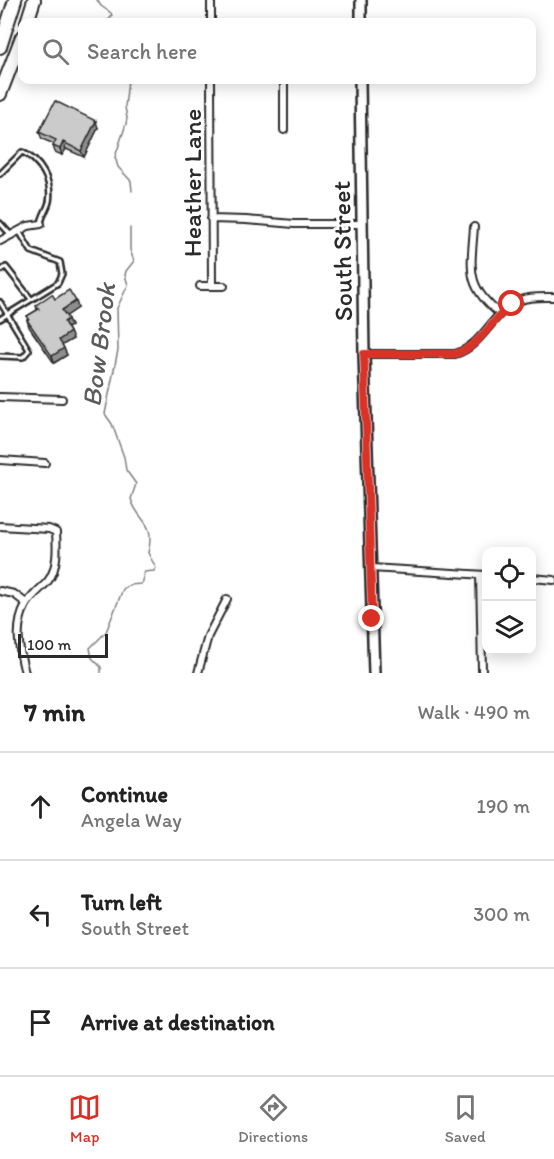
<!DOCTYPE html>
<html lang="en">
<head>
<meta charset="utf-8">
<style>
  body { margin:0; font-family:Itim,sans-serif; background:#f6f6f6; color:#222 }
  .controls { position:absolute; right:18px; bottom:18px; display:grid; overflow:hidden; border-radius:12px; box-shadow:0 3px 15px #0003 }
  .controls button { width:54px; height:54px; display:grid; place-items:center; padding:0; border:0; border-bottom:2px solid #e0e0e0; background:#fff; color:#222; font:30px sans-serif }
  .scale { position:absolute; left:18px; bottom:15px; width:90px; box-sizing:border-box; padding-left:6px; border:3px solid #2b2b2b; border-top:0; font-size:16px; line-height:21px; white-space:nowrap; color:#2b2b2b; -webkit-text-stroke:4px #fff; paint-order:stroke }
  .stop { position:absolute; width:18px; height:18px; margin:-14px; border:4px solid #d93025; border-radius:50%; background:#fff }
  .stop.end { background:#d93025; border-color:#fff; box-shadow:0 2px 6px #0008 }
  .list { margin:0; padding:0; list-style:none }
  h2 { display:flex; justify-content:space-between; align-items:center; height:78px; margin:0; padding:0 24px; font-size:26px }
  h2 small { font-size:20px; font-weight:400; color:#767676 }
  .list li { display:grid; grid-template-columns:39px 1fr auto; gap:18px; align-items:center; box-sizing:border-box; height:108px; padding:0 24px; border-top:2px solid #e0e0e0 }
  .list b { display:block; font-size:22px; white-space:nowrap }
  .list p { margin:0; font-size:20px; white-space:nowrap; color:#767676 }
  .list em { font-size:20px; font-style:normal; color:#767676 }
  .icon { flex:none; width:33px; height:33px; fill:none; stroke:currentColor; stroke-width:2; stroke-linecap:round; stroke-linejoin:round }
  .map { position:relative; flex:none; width:554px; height:673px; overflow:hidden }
  .search { position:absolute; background:#fff; box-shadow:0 3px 15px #0003; left:18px; right:18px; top:18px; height:66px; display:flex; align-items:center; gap:15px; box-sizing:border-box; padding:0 21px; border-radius:12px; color:#767676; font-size:22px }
  .sheet { height:402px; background:#fff }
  nav { display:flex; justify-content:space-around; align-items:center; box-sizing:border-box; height:84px; border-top:2px solid #e0e0e0; background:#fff; font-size:16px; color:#767676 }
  nav a { display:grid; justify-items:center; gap:3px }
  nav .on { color:#d93025 }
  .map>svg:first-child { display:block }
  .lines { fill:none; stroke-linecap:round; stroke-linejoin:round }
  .stream { stroke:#7e7e7e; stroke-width:1.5 }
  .service-casing { stroke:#2b2b2b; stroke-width:8 }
  .minor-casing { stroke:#2b2b2b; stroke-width:10 }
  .secondary-casing { stroke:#2b2b2b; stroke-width:14 }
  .motorway-casing { stroke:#2b2b2b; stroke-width:16 }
  .service { stroke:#fff; stroke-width:3 }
  .minor { stroke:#fff; stroke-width:6 }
  .secondary { stroke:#fff; stroke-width:9 }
  .motorway { stroke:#fff; stroke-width:12 }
  .wall { fill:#afafaf; stroke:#2b2b2b; stroke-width:1.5 }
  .shaded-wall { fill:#8e8e8e; stroke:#2b2b2b; stroke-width:1.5 }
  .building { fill:#cbcbcb; stroke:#2b2b2b; stroke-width:1.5 }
  .route { stroke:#d93025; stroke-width:8 }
  .labels { text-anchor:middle; stroke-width:6; stroke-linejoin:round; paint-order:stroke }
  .street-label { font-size:26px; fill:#2b2b2b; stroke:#fff }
  .water-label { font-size:27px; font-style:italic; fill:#5c5c5c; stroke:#fff }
</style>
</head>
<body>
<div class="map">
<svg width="554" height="673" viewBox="0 0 554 673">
  <rect width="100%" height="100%" fill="#fff"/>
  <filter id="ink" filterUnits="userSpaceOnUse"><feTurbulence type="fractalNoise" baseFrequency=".0167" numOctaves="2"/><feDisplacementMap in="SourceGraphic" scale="12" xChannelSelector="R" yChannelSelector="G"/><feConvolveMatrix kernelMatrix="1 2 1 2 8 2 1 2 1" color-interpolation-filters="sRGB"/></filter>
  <g filter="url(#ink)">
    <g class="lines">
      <path class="stream" d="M97,0l4,6 10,7 1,3 -5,6
        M128,80l-3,27 2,11 -1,6 -11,33 3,10 13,14 1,10
        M101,673v-6l-9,-9 -2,-10 16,-16 17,-43 6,-4 12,-1 2,-3 1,-9 10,-1 2,-3 -8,-15c8,-33 -9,-29 -17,-54l5,-15 -10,-14 -2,-13 -12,-33 -7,-10 13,-64 -1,-42 11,-23 -3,-10 1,-4 8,-10 -4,-11v-22"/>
      <g class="service-casing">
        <path id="service" d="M0,174l22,-22c18,8 31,30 27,50 -2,8 -7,13 -8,22
          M0,223l10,11
          M0,271l6,-4 25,32
          M0,302l29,48 -6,7 -23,-1
          M0,319l58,-36 4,-9 -2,-12 -29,-11 -12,-20"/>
      </g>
      <g class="minor-casing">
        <path id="minor" d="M211,22v-22
          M211,80l1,206
          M284,130v-50
          M211,219l35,1 48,4h68
          M474,227c-3,42 -9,59 26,87
          M0,241l28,-15 13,-2
          M200,286h24
          M364,354h91c29,-8 37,-44 66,-54 10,-4 22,-3 33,-3
          M0,397l62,2
          M0,460l45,3
          M0,526l49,3 7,3c1,16 2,36 -8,49 -7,8 -17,15 -22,24 -12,21 -7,46 -1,68
          M371,568l115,7
          M480,575l2,95
          M532,578l22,2
          M0,591l14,3 12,9
          M198,673l10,-37 19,-37"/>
      </g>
      <g class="secondary-casing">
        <path id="secondary" d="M361,22v-22
          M360,80l4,274 10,319"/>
      </g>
      <g class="motorway-casing">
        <path id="motorway" d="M27,22l7,-22
          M0,47l15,-47
          M0,94l22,-57"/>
      </g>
      <use href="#service" class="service"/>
      <use href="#minor" class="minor"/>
      <use href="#secondary" class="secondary"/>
      <use href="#motorway" class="motorway"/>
    </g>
    <path class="wall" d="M98,128l-14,29 -18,-8 -4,6 -7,-3 -2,-6 1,-2 -12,-5 -3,-7z
      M36,305l42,3 -12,8 5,10 -3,2 5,11 -11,6 5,10 -13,8 -25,-36 -2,-7h1l-1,-4 10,-6z"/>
    <path class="shaded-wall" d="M96,121l2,7 -14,29 -3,-6z
      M63,142l3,7 -4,6 -2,-6z
      M76,301l2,7 -13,9 -3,-7z
      M68,319l3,7 -5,3 -2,-7z
      M70,332l3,7 -12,7 -2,-6z
      M64,348l3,7 -13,8 -2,-7z"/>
    <path class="building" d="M55,101l41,20 -15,30 -18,-9 -3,7 -7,-3 3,-6 -17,-8z
      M69,290l7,11 -14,9 6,9 -4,3 6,10 -11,8 5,8 -12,8 -25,-36 2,-1 -2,-3 12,-7 -3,-4 16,-11 3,5z"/>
  </g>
  <g class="lines" filter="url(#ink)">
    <path class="route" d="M372,619l-8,-265h91c25,-7 37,-35 57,-50"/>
  </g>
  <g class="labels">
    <g class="street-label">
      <text transform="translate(192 183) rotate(-90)" y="9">Heather Lane</text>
      <text transform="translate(342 251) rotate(-91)" y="9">South Street</text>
    </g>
    <g class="water-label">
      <text transform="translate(99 345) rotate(-83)" y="9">Bow Brook</text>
    </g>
  </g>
</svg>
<div class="controls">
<button><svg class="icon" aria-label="locate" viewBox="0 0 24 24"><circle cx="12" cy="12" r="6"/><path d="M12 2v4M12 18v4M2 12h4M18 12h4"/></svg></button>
<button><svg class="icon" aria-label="layers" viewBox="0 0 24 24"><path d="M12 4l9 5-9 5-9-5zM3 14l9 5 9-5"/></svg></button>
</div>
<div class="scale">100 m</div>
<div class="stop" style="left:512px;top:304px"></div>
<div class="stop end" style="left:372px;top:619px"></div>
<div class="search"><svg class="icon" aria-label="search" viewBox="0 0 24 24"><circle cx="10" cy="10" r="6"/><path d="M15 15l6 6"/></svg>Search here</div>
</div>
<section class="sheet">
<h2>7 min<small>Walk · 490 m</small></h2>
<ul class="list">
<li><svg class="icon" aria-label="ahead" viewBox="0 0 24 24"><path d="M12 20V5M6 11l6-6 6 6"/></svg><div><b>Continue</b><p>Angela Way</p></div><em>190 m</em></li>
<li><svg class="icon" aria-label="left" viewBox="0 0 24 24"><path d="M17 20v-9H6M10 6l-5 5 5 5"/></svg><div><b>Turn left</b><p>South Street</p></div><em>300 m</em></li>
<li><svg class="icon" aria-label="arrive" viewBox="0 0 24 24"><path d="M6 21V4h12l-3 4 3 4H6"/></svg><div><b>Arrive at destination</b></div></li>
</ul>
</section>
<nav>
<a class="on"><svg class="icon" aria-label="map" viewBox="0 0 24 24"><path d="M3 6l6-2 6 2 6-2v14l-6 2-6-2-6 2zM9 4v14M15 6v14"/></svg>Map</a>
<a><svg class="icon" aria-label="directions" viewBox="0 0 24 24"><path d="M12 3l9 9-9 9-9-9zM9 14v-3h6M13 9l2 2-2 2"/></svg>Directions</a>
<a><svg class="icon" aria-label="saved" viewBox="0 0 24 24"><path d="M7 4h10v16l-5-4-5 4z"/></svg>Saved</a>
</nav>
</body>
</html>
